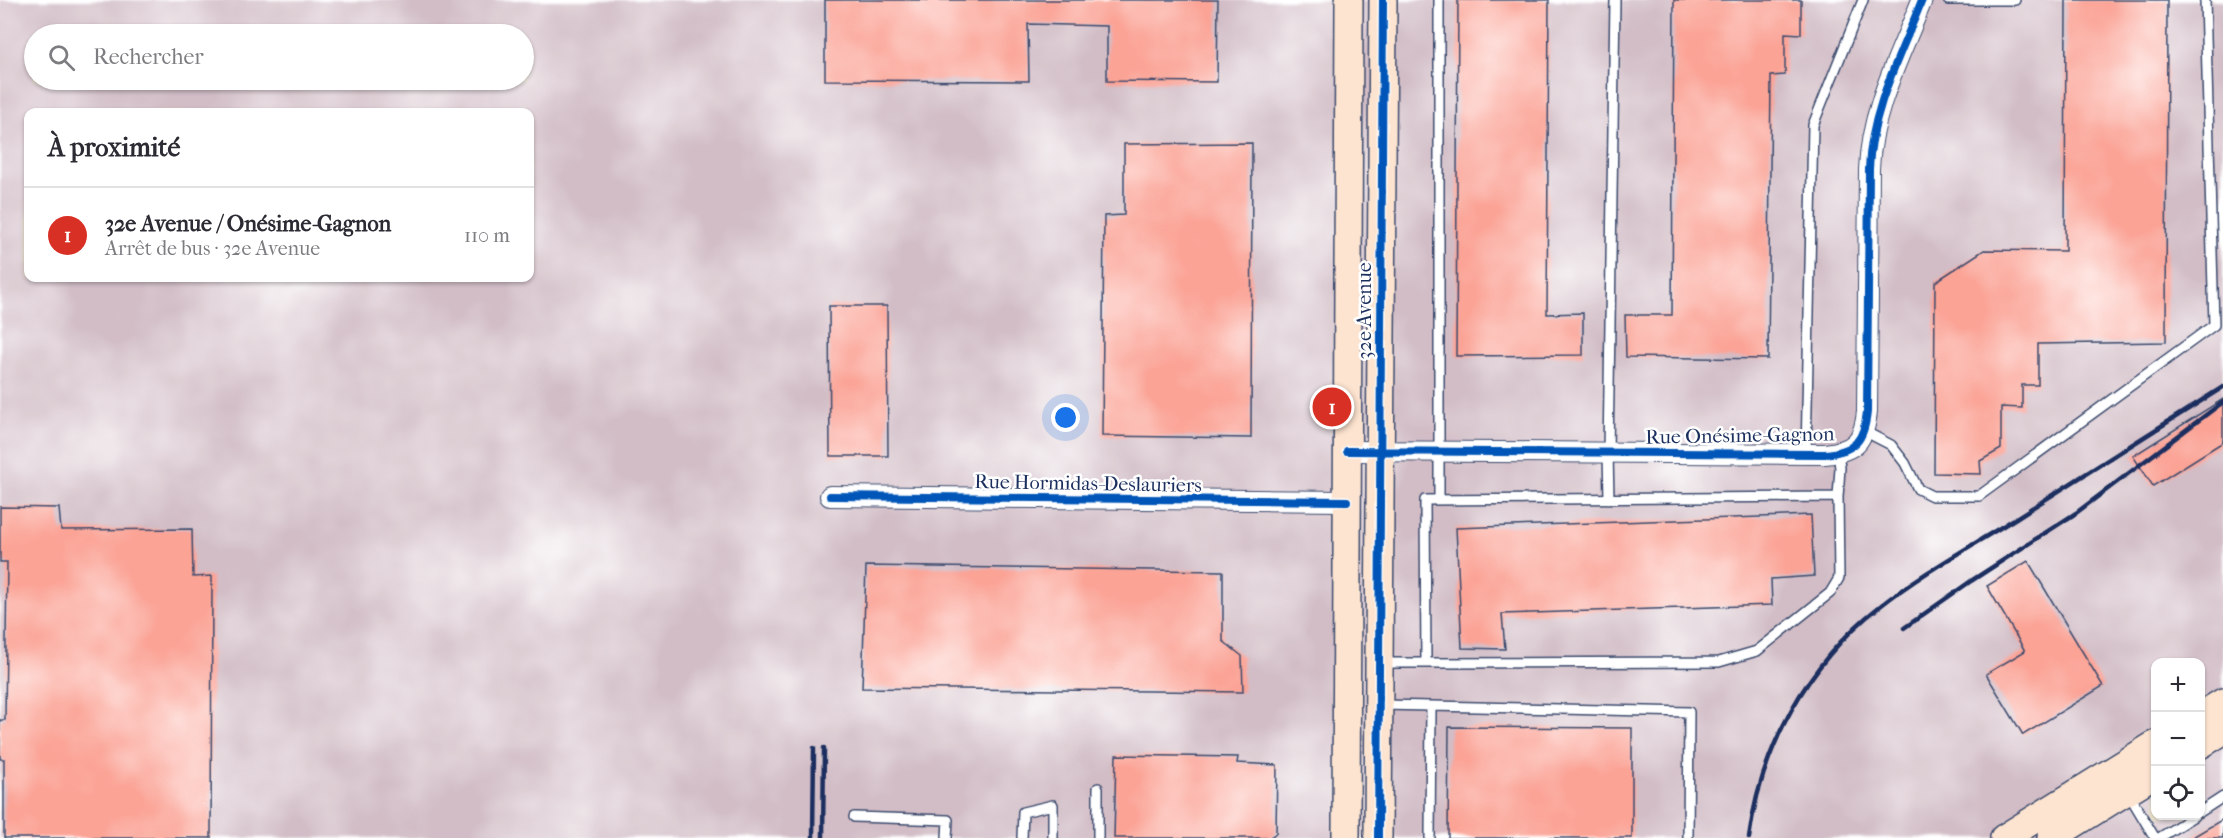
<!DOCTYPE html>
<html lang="fr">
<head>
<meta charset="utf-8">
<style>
  body { margin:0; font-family:"IM FELL French Canon",serif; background:#f2f2f3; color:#2b2b33 }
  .controls { position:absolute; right:18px; bottom:18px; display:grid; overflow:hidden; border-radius:12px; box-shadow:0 2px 4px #0004 }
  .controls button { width:54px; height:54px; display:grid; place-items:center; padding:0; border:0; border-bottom:2px solid #e1e1e2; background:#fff; color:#2b2b33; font:30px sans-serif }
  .you { position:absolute; left:1066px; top:418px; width:21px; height:21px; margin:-15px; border:4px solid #fff; border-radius:50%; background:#1a73e8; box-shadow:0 0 0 9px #1a73e833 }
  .badge { display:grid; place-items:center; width:39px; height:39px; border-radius:50%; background:#d93025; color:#fff; font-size:20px; font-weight:700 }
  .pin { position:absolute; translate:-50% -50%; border:3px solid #fff; box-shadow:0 2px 6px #0006 }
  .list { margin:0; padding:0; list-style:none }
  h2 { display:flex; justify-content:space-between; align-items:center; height:78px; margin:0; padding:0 24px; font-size:26px }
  h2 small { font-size:20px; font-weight:400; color:#7c7c81 }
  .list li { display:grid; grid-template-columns:39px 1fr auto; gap:18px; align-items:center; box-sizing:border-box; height:96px; padding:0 24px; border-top:2px solid #e1e1e2 }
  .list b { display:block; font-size:22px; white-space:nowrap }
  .list p { margin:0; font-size:20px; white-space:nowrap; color:#7c7c81 }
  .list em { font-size:20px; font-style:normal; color:#7c7c81 }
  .icon { flex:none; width:33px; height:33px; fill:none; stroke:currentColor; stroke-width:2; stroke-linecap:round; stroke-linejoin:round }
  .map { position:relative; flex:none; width:2223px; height:838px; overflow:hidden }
  .search { position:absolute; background:#fff; box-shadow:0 2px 4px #0004; left:24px; top:24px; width:510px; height:66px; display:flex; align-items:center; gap:15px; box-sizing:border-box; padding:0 21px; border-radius:33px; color:#7c7c81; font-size:22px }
  .panel { position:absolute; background:#fff; box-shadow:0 2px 4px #0004; left:24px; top:108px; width:510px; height:174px; border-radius:12px }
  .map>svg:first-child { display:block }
  .industrial { fill:#d2bdc6; fill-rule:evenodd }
  .building { fill:#fba395 }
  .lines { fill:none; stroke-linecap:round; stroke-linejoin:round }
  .lane-casing { stroke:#3a496c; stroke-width:12 }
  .street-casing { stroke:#3a496c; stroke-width:22 }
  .secondary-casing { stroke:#3a496c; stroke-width:30 }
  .lane { stroke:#fff; stroke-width:9 }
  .street { stroke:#fff; stroke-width:20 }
  .secondary { stroke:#fde4d0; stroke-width:27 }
  .rail { stroke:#1b2f5e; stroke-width:4.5 }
  .cycleway-casing { stroke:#fff; stroke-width:11 }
  .cycleway { stroke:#0057b8; stroke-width:8 }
  .labels { text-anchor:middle; stroke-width:5; stroke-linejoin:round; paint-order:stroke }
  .street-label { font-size:20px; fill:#1b2f5e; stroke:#fff }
</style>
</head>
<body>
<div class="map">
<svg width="2223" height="838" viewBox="0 0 2223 838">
  <rect width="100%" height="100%" fill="#fff"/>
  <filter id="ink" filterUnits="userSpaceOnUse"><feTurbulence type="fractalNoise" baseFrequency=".0167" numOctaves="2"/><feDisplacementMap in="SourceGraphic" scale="12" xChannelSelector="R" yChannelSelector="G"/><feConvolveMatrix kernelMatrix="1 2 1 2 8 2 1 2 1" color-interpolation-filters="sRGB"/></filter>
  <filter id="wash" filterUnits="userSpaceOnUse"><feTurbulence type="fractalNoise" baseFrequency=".008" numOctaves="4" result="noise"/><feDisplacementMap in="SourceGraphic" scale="24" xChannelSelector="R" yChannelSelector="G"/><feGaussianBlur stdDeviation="1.35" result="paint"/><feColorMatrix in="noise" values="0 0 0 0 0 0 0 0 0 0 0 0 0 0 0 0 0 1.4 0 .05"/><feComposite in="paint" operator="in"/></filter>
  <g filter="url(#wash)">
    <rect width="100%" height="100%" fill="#ecdfbd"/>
    <path class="industrial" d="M0,0h2223v838h-2223zM34,34h490v46h-490zM28,112h502v166h-502zM2156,662h44v154h-44z"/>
    <g id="blocks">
      <path class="building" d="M825,0h393l-1,82 -110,-1v-55l-79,-2 1,57 -204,-1z
        M1458,0h91l-2,314 36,-1v42l-127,1z
        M1674,0h127v34l-16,-1v42l-14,1 -3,283 -142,-2 -1,-42h47z
        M2066,0h101l-1,342 -128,2v41h-16v23l-21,-1v42l-21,12 1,13 -47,-1 1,-191 49,-32 81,1z
        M1252,143l-1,295 -149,-2 2,-220 20,-1v-71z
        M829,306h58l1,150h-58z
        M2223,399v43l-70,44 -20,-30z
        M0,507l59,1 2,22 131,-1 1,48 19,-1 -1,262h-207v-79h-4v-39h5l2,-158h-7z
        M1811,515l3,61 -43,3 1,26 -270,9 3,35 -43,-1 -6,-120z
        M2028,561l75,125 -80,49 -37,-61 39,-23 -38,-65z
        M866,566l357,5v70l19,15 1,36 -381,-4z
        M1449,727l183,1v110h-184z
        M1116,755l122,2 -1,6 40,2 -1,68 -7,5h-155z
        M2223,819v19h-32z"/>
    </g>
  </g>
  <g filter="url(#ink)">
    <use href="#blocks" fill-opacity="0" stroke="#3a496c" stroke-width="1.5"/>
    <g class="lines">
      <g class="lane-casing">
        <path id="lane" d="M1948,0h67
          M1864,431l27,14 14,18 13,26 14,7h47l235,-171 -9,-325
          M1806,454l7,-329 50,-125
          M1838,497l2,-29 -2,-16
          M1609,499l-1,-46 7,-453
          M1439,500v-500
          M1381,663h45l293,-1 38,-11 73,-58 9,-15 -1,-81 -413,3 1,163
          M1381,705l50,1 -1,132
          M1431,706l258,6 -1,126
          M2128,793l27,45
          M2200,812l23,-15
          M854,817l94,3 -1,18
          M1022,838l1,-26 30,-7v33
          M1098,838v-50
          M2159,838l35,-22"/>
      </g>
      <g class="street-casing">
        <path id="street" d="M1347,451l478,3c30,-3 39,-13 42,-42l2,-243c2,-60 32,-115 53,-169
          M830,496l517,5"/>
      </g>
      <g class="secondary-casing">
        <path id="secondary" d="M2200,716l23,-14
          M2200,745l23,-14
          M1346,838l3,-838
          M1378,838l5,-838
          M2004,838l152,-94
          M2051,838l105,-65"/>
      </g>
      <use href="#lane" class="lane"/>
      <use href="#street" class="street"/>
      <use href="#secondary" class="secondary"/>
      <path class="rail" d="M1904,628l67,-47 105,-68 147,-111
        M813,838l1,-90
        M823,838l1,-90
        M1749,838c12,-90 58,-175 130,-231 43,-34 91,-60 137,-89 69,-44 138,-87 207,-131"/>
      <g class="cycleway-casing">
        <path id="cycleway" d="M1347,451l478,3c30,-3 39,-13 42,-42l2,-243c2,-60 32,-115 53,-169
          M830,496l517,5
          M1378,838l5,-838"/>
      </g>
      <use href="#cycleway" class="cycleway"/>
    </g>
  </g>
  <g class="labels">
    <g class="street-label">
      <text transform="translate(1364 311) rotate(-90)" y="7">32e Avenue</text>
      <text transform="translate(1740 435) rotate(-1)" y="7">Rue Onésime-Gagnon</text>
      <text transform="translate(1088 483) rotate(1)" y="7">Rue Hormidas-Deslauriers</text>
    </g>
  </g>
</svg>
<div class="controls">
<button>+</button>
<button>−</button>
<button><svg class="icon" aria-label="locate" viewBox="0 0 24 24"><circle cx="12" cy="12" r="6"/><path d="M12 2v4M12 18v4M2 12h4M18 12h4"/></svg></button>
</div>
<div class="you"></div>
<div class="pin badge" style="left:1332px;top:407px">1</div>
<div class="search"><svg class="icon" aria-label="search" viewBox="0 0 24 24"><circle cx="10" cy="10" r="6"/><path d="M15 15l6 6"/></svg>Rechercher</div>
<section class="panel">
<h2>À proximité<small></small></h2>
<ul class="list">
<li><span class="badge">1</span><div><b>32e Avenue / Onésime-Gagnon</b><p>Arrêt de bus · 32e Avenue</p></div><em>110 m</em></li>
</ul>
</section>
</div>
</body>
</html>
